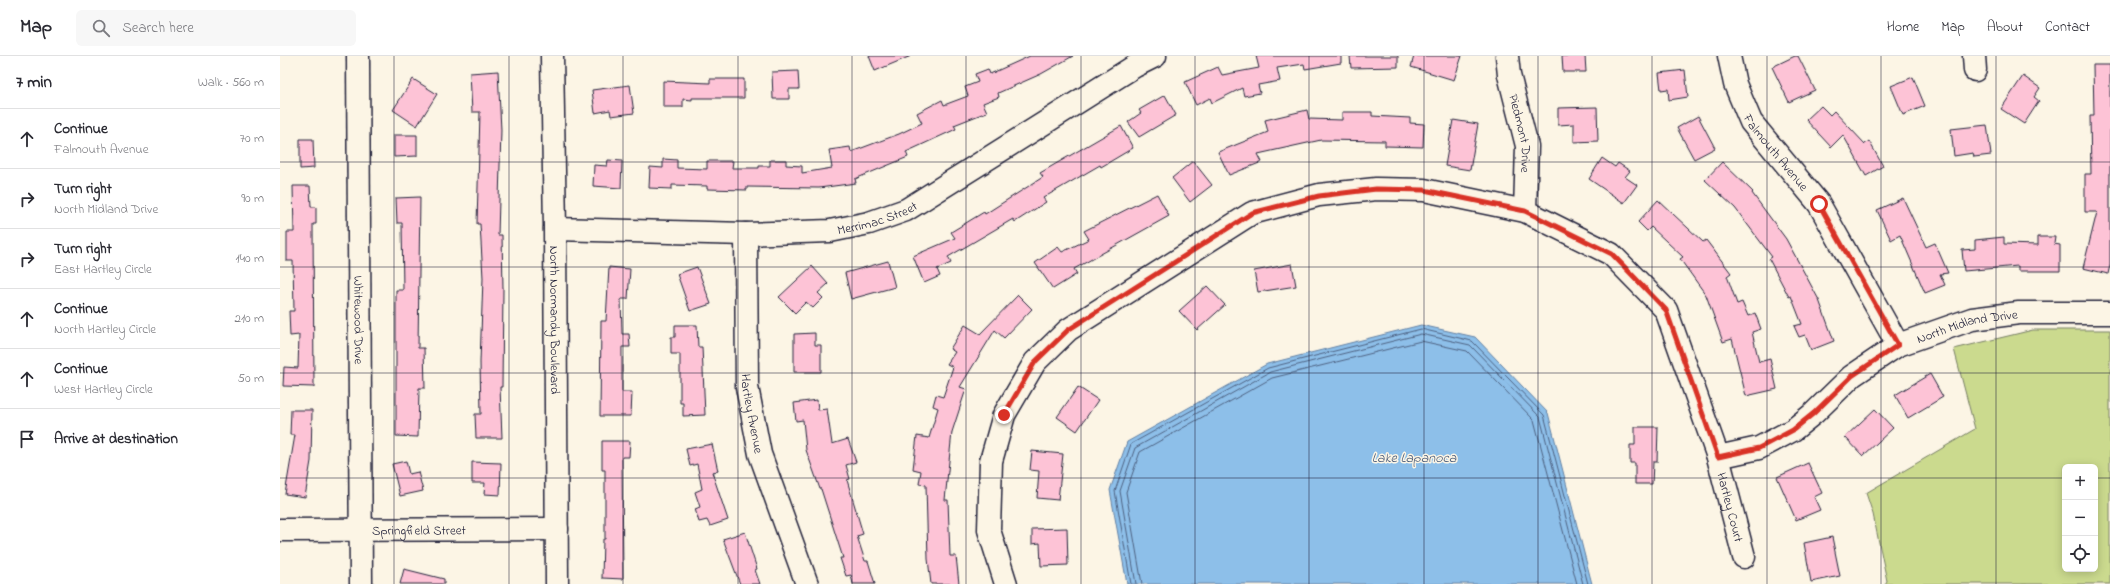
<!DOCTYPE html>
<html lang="en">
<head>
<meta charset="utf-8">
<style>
  body { margin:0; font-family:"Indie Flower",sans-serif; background:#f7f7f7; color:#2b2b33 }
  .controls { position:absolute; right:12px; bottom:12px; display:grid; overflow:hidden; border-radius:6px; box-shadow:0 2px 10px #0003 }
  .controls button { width:36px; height:36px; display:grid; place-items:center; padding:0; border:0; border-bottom:1px solid #e1e1e2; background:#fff; color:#2b2b33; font:20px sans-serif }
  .stop { position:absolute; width:12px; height:12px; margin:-9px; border:3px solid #d93025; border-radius:50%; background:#fff }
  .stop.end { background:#d93025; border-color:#fff; box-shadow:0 1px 4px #0008 }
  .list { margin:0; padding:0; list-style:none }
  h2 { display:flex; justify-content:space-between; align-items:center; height:52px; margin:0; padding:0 16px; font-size:17px }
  h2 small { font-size:13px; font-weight:400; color:#7c7c81 }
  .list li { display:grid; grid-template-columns:26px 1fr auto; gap:12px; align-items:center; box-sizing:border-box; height:60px; padding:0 16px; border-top:1px solid #e1e1e2 }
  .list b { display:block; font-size:15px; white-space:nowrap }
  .list p { margin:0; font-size:13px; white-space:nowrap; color:#7c7c81 }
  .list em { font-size:13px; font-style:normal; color:#7c7c81 }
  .icon { flex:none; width:22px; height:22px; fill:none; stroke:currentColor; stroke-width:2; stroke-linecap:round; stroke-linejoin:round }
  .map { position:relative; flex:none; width:1830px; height:528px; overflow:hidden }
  header { display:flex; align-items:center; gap:24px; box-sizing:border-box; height:56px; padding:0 20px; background:#fff; border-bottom:1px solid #e1e1e2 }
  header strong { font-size:19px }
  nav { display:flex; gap:22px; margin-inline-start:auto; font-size:14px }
  .search { width:280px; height:36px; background:#f7f7f7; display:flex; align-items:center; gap:10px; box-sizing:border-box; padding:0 14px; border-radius:6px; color:#7c7c81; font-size:15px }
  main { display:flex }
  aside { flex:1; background:#fff }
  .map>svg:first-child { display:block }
  .green { fill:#cbda8e; stroke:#767e64; fill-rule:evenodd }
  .water { fill:#8dbfe9; stroke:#6280a3 }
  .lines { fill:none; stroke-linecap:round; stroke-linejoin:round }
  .shore { stroke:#4d6181; stroke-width:1 }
  .building { fill:#fdc3d6; stroke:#22223b }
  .minor-casing { stroke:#22223b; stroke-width:25 }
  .minor { stroke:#fcf5e5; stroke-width:22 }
  .route { stroke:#d93025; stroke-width:5 }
  .grid { fill:none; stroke:#22223b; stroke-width:1; stroke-opacity:0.55 }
  .labels { text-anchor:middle; stroke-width:3; stroke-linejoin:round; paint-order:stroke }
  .street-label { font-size:13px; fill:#22223b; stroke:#fcf5e5 }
  .water-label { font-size:14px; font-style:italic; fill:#475978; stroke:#fcf5e5 }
</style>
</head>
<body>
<header>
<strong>Map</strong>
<div class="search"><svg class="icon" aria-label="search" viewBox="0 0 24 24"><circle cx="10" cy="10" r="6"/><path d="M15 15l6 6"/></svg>Search here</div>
<nav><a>Home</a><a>Map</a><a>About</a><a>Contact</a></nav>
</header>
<main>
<aside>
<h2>7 min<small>Walk · 560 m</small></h2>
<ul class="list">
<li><svg class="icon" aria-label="ahead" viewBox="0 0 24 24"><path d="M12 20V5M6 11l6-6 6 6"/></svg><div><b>Continue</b><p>Falmouth Avenue</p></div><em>70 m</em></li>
<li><svg class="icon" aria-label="right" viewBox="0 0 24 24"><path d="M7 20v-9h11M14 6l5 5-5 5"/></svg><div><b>Turn right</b><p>North Midland Drive</p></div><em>90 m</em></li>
<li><svg class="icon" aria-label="right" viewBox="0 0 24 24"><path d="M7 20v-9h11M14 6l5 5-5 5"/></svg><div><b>Turn right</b><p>East Hartley Circle</p></div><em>140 m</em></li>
<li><svg class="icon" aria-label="ahead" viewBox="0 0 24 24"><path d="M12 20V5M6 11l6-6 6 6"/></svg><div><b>Continue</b><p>North Hartley Circle</p></div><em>210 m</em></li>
<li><svg class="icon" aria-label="ahead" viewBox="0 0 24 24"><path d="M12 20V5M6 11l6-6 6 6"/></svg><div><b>Continue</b><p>West Hartley Circle</p></div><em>50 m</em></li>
<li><svg class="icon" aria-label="arrive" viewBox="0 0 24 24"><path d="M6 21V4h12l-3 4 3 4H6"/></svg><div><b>Arrive at destination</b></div></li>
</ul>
</aside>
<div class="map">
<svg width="1830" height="528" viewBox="0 0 1830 528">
  <rect width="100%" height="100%" fill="#fcf5e5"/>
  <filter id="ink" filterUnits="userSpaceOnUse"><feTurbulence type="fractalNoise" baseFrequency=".025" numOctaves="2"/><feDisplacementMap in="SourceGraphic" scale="8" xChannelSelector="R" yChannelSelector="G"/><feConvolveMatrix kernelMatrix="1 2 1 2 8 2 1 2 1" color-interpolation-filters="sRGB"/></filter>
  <g filter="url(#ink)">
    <path class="green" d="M1753,274h77v254h-225l2,-3 -14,-67 -7,-21 109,-64 -21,-80zM1785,411h30v102h-30z"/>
    <path class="water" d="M1141,269l54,12 73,76 44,171h-465l-17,-94 17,-48 140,-78z"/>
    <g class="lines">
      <path class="shore" d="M851,528l-16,-93 16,-47 137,-76 153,-39 51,12 72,74 44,169
        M856,528l-16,-93 15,-43 135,-76 151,-38 49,11 70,72 43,167
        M862,528l-16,-92 14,-40 132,-74 149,-37 46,10 67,69 43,164"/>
    </g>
    <path class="building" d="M589,0h42l-36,15z
      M750,0h43l-32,18 -43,19 1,4 -16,6 4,9 -33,13 2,4 -50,23 2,5 -53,22 1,4 -37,5 -72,-1v3l-40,-1v-3l-35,-1v4l-23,-1 1,-21 13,1v-9l14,1v8l30,1v-8h26l-1,7h27v-2h11v-6h16v5l16,1v7l30,-5 -3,-18 21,-3 1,5 48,-18 23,-11 -5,-10 25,-13 2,5 24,-9 -3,-9 13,-5 -3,-8 13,-5 2,5z
      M976,0h85v7l-36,6 -1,-5 -27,4 3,13 -22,4 2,8 -16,3 -2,-8 -30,15 -2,-5 -14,7 -11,-23 33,-15 4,8 37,-7z
      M1070,0h48v11l-47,1z
      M1134,0h48l-8,24 -43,-13z
      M1282,0h23l1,16h-23z
      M1515,0h3l17,34 -26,12 -17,-35z
      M1813,9h17v200l-2,9 -25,-6 14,-56h-12v-38h6l-1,-58h4z
      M1405,14l3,27 -19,3 -1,-11 -7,1 -2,-17z
      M218,15l3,59 -3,105h4l1,54 -1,98h-2l2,51h-26l-1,-24h6l-1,-52 3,-84 -3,-54h-3l3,-112h-8l-2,-39z
      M518,15l1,18h-10v10h-16l-1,-27z
      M1743,20l17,12 -6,9 5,4 -15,23 -23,-15z
      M1633,21l12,29 -22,9 -12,-29z
      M133,23l24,15 -20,32 -24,-16z
      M430,23h34v19h-52v2l-9,-1v8h-20v-26l47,2z
      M350,29l4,28 -23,3 -1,-6 -15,3 -3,-23z
      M885,39l11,20 -37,22 -11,-15 13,-9 -2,-3z
      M1541,50l9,9 4,-4 31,33 4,-3 14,25 -17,10 -23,-41 -12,12 -25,-27z
      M1317,51l1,34 -24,1v-18l-16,1v-17z
      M1027,54l2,9 33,1v-8h30v4l38,2v5l14,1 -1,23 -38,-1v-5l-64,-1 -63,14 4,8 -33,13 -11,-23 50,-20 -3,-12z
      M1418,60l17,32 -21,11 -17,-31z
      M1173,64l25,4 -8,46 -25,-4z
      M1707,69l4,30 -17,2 -1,-4 -19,3 -3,-27z
      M841,70l12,22 -32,19 -1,-2 -57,33 3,4 -31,20 -2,-3 -65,38 3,6 -14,6 3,7 -16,7 -11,-27 42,-18 -4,-6 33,-20 1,2 58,-37 -3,-4z
      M114,79h23v21l-23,1z
      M20,83h13l1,29 -14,1z
      M1322,102l13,9 3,-4 12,8 -5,6 12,8 -13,18 -35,-24z
      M328,104l14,1 -1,27 -28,-2 1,-21 13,1z
      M913,105l19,24 -22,17 -18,-24z
      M1442,106l31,30 -1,1 34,46 33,61 15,41 -23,9 -6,-15 -6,2 -5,-11 8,-2 -11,-28 -2,1 -20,-38 3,-2 -37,-49 -30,-28z
      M13,130h17l1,21h5v17h-3l1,163 -31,-1 1,-19 14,1 1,-33 -9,1 -1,-25h5l-1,-50h-6v-29h7z
      M877,138l12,22 -95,53 3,5 -24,15 -18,-26 23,-16 4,5 27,-13 -5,-8z
      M140,141l-2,151h6l1,40h-6l-1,49 -22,-1v-146h7l-1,-67h-5l-1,-25z
      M1623,142l23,49 9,-4 13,30 -8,1 5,11 -20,8 -25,-58 -9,5 -14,-30z
      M1378,144l45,42 3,-2 25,33 -4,3 10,28 5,-2 6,14 7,-3 6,16 -9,3 7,30 11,-3 7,30 -31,7 -14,-57 -9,3 -17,-47 -26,-36 3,-2 -32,-30 -4,4 -9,-9z
      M1724,181v7l34,1v-8h17l-1,7 6,1v26h-42v-5l-54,5 -2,-21 13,-1v-9z
      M608,205l7,26 -44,12 -6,-26z
      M1012,208l4,22 -38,6 -4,-21z
      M532,210l16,18 -10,9 5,5 -10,10 -7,-6 -11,11 -16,-16z
      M329,211l21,2 -2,30h-7l1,35h7l1,13h-8v45h10l-1,24h-31l1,-95h5z
      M417,211l14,37 -21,7 -13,-37z
      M927,230l18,19 -28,25 -18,-19z
      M738,239l14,14 -28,29 -9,-8 -35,57 6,2 -14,43 -7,68h3l2,56h6l3,28h-28l-3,-25 -2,-74 -7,-1 2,-13 -8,-2 4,-33 12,2 9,-30 -5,-2 3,-11 7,2 10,-30 -6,-3 8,-12 -5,-3 15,-24 15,9z
      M395,269h22l1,22h4l3,68 -22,1v-13h-3v-49h-9v-17h4z
      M535,277v12h6v27h-27v-38z
      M1650,318l13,23 -35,21 -13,-23z
      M798,331l20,13 -21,31 -20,-14z
      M537,344l1,10 9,-1 5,35 16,-5 8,23 -10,3 4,14 -3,1 16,54 -6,2 8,25h3l7,23h-22l-2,-9 -5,1 -6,-18h3l-22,-69h-1l-14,-39 -3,-30 -7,1 -2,-18z
      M1595,353l18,19 -30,28 -18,-19z
      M11,354h21l-1,51 -6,36 -20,-3 10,-59h-5z
      M1355,371h23l-1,35h-4l-1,22h-17v-21h-5v-18h5z
      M322,385h28l-1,16h-7l1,122 -21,-1 1,-39h2v-69h-3z
      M432,388l6,27 -6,1 16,48 -18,6 -3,-6 -8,2 -4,-13 5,-2 -5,-15 7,-3 -5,-25 -7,2 -4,-17z
      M752,395l31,3 -5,46 -21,-2 2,-27 -9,-1z
      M126,405l3,13 9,-2 5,19 -23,5 -8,-32z
      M192,406l29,1 -1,32 -16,-1 1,-11h-13z
      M1528,407l14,30 -8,4 6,13 -24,10 -19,-43z
      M787,472l1,37 -27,1 -1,-23 -8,1v-15z
      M465,476l12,37 -2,1 5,14h-20l-17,-45z
      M1552,481l8,39 -29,6 -7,-39z
      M124,513l40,10v5h-44z"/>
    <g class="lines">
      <g class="minor-casing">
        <g id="minor">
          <path id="s1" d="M78,0l3,528"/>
          <path id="s2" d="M272,0l3,173 2,355"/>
          <path id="s3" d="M1227,0l2,19 18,71 -2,65"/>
          <path id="s4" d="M1449,0l6,28 16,38 68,82 79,141"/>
          <path d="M1694,0l1,14"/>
          <path id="s5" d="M275,173l191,5 84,-3 39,-8 37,-13 229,-144 20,-10"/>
          <path id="s6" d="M466,178l1,153 13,67 47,130"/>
          <path id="s7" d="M1438,401l41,-9 34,-18 21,-17 38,-37 46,-31 74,-26 47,-6h91"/>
          <path id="s8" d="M0,474l277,-1"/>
          <path id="s9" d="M726,528l-17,-54 2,-69 13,-46 31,-53 33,-32 184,-117 67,-18 57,-6 48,1 101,21 86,43 55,56 52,147 26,100"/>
        </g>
      </g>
      <use href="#minor" class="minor"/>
    </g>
  </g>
  <g class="lines" filter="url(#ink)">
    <path class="route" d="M724,359l31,-53 33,-32 184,-117 67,-17 57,-7 48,1 101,21 87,43 54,56 52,147 41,-9 34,-18 21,-17 38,-37 46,-31 -79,-141"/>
  </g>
  <path class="grid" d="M114,0v528M229,0v528M343,0v528M458,0v528M572,0v528M686,0v528M801,0v528M915,0v528M1029,0v528M1144,0v528M1258,0v528M1372,0v528M1487,0v528M1601,0v528M1716,0v528M0,106h1830M0,211h1830M0,317h1830M0,422h1785M1815,422h15"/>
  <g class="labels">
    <g class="street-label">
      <text dy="5" stroke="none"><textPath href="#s3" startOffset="79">Piedmont Drive</textPath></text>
      <text dy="5" stroke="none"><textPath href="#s4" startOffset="109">Falmouth Avenue</textPath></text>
      <text dy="5" stroke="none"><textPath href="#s5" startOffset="324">Merrimac Street</textPath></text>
      <text dy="5" stroke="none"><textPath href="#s1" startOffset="264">Whitewood Drive</textPath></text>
      <text dy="5" stroke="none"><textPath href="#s2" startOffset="264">North Normandy Boulevard</textPath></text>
      <text dy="5" stroke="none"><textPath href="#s7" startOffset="288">North Midland Drive</textPath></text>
      <text dy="5" stroke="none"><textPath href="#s6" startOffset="180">Hartley Avenue</textPath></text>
      <text dy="5" stroke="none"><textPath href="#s9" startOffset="1159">Hartley Court</textPath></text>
      <text dy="5" stroke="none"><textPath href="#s8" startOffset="139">Springfield Street</textPath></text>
    </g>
    <g class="water-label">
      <text x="1134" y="406">Lake Lapanoca</text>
    </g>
  </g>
</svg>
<div class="controls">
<button>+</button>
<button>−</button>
<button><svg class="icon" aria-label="locate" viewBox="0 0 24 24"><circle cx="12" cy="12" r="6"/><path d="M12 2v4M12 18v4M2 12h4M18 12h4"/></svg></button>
</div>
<div class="stop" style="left:1539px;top:148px"></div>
<div class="stop end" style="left:724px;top:359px"></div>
</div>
</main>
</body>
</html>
